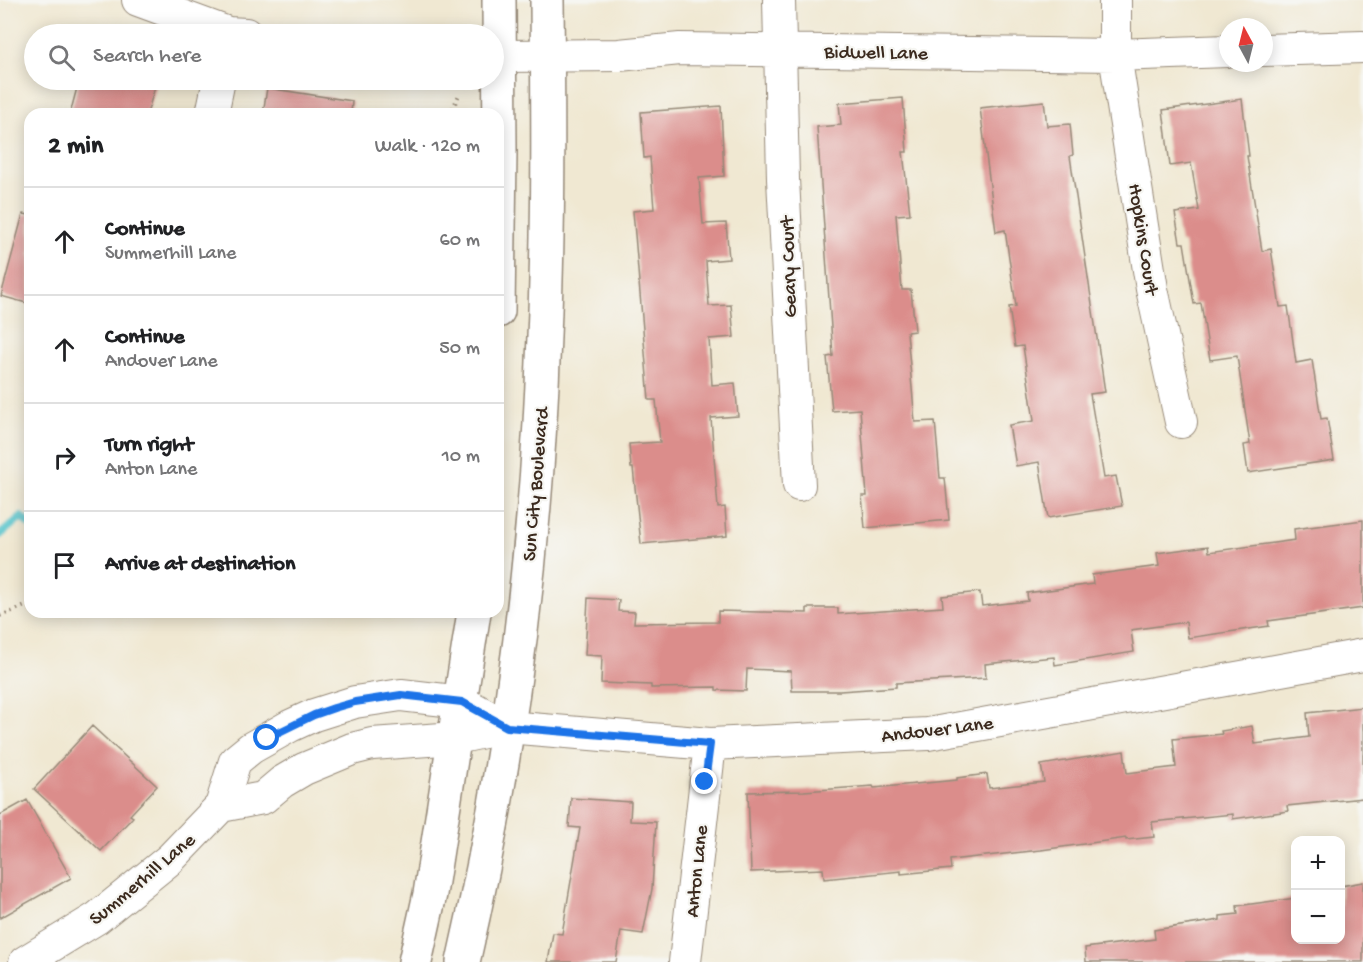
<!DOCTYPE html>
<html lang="en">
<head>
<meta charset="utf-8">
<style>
  body { margin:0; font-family:"Gochi Hand",sans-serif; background:#f6f6f6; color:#202124 }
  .controls { position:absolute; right:18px; bottom:18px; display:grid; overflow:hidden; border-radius:12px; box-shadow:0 3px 15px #0003 }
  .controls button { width:54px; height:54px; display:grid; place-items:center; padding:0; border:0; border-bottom:2px solid #e0e0e0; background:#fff; color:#202124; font:30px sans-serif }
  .compass { position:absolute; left:1219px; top:18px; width:54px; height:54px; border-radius:50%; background:#fff; box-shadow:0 3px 15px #0003; rotate:353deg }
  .stop { position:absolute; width:18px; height:18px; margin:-14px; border:4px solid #1a73e8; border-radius:50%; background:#fff }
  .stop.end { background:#1a73e8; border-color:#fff; box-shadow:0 2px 6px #0008 }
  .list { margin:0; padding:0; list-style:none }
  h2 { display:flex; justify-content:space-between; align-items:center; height:78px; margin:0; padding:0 24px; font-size:26px }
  h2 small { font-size:20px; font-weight:400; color:#757577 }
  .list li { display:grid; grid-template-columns:39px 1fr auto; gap:18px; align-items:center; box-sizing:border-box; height:108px; padding:0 24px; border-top:2px solid #e0e0e0 }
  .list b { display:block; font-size:22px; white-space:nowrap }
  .list p { margin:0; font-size:20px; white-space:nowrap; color:#757577 }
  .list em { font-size:20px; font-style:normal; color:#757577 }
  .icon { flex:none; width:33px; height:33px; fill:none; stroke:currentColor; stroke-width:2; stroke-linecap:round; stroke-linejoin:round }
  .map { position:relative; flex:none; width:1363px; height:962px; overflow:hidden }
  .search { position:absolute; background:#fff; box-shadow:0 3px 15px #0003; left:24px; top:24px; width:480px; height:66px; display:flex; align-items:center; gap:15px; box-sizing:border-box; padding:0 21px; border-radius:33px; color:#757577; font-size:22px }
  .panel { position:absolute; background:#fff; box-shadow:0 3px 15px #0003; left:24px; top:108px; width:480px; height:510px; border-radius:18px }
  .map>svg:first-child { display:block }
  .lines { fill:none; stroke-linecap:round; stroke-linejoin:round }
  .stream { stroke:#58c5cc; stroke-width:8 }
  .building { fill:#db8d8b }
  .street-casing { stroke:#968978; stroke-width:34 }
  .secondary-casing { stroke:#968978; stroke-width:36 }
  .path { stroke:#968978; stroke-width:4; stroke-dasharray:1.5 4.5; stroke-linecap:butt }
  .street { stroke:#fff; stroke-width:32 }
  .secondary { stroke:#fff; stroke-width:33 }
  .route { stroke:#1a73e8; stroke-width:8 }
  .labels { text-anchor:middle; stroke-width:4.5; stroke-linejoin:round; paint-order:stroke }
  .street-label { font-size:20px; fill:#3b2a1e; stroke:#f6f6f2 }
</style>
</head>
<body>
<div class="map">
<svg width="1363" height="962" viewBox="0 0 1363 962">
  <rect width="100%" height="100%" fill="#f6f6f2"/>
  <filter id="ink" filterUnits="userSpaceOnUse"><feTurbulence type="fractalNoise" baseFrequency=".0167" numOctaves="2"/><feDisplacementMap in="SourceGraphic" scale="12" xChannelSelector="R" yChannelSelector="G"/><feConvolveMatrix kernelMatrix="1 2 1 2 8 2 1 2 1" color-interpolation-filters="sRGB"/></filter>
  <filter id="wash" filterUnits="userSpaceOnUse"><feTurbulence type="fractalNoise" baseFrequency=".008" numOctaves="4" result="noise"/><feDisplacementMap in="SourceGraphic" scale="24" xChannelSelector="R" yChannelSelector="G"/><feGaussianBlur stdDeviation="1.35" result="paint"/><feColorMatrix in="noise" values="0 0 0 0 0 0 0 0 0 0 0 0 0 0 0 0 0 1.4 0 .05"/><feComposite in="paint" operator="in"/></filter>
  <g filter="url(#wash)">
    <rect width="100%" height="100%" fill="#f0e8d2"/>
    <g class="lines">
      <path class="stream" d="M0,535l21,-18 9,8"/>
    </g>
    <g id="blocks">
      <path class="building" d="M79,80h78l-10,34h-77z
        M267,88l85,13 -1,13h-88z
        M903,98l4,54h-4l7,62 -14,1 6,75h9l4,41 -8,1 8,90 20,-1 5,57h5l4,42 -84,8 -3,-32h5l-7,-87 -28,2 -5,-54 6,-1 -16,-229 24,-2 -2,-22z
        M1242,99l7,57h-2l15,95 9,-2 9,58 8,-1 8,57 16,-3 9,59 6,-1 7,42 -86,13 -4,-28 6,-1 -13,-88 -27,4 -9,-57 -7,1 -10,-61h-4l-5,-30 24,-3 -8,-47 -21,3 -7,-56z
        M1044,101l3,25 23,-2 3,31 -3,1 35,236 -15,2 14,84 12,-2 6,30 -74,12 -9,-56 -23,4 -7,-41 25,-4 -11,-75 -8,1 -6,-40 7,-1 -11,-76 -9,2 -16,-124z
        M721,106l3,70 -25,2 4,46 23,-1 3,36 -23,2 3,45 22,-1 3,32 -25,2 3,46 23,-2 3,33 -27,2 7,90 7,-1 2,29 -86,8 -8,-76h-2l-2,-24 31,-2 -4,-42h-7l-16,-189 21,-2 -4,-52 -6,1 -3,-46z
        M23,214l7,1v89l-29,-8z
        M1363,520v88l-95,13 1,5 -81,12 -2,-16 -55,8 3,22 -79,13 -1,-8 -69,7 1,14 -90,5v4l-56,4h-48l-1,-20 -44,-2 -1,22 -30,-1v-3l-65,1v-3l-50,-2 1,-27 -17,-1 3,-57 31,2 -1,11 17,1 -1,11 84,-1v-11l89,2v-5h31v6l105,-7 -1,-11 38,-4 2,14 46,-5 -1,-8 66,-9 -1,-9 67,-9 -2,-13 51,-7 1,6 86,-12 -1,-11z
        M1363,707v91l-76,8 1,5 -55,8v-5l-81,8 2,15 -28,3v-2l-85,12 -91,10 1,9 -50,5v-3l-77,8 -1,-10 -72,3 -3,-80 56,-1 69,-5 1,2 83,-8v-2l30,-4 2,14 55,-6 -3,-17 83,-14 3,22 49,-6 -3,-28 49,-5 -1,-3 31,-5 3,18 54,-7 -2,-24z
        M92,726l65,60 -27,29 3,2 -32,34 -67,-62z
        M571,798l60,4 -1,19 26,1 -4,67 -9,45 -22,-3 -5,31h-68l5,-29 9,1 18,-106 -11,-1z
        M27,800l44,78 -71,40v-103z
        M1363,882v80h-277l-1,-14 70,-9 -1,-9 66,-10v-4l18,-2 -1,-8 59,-8v41h45v-53z"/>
    </g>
  </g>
  <g filter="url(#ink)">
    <use href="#blocks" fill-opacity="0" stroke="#968978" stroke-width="1.5"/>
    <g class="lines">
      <g class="street-casing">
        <path id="street" d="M138,0l90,33 18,1
          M779,0l4,179 16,306
          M1115,0v55l37,234 29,133
          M1264,50l99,-3
          M494,56l125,-1 61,-6 435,6 113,-4
          M212,114l7,-34
          M221,806l42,-8 19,-16 22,-13 48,-20 20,-5 84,-6 51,-11 203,17 218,-10 435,-79
          M25,962l72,-44 73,-59 51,-53 14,-45 16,-13 39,-22 24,-11 41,-13 46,-7 61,7 45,25
          M685,962l25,-218"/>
      </g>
      <g class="secondary-casing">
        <path id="secondary" d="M498,311l2,-160 -1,-151
          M415,962l15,-68 44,-282
          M463,962c47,-205 74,-416 81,-626 5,-112 4,-224 3,-336"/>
      </g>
      <path class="path" d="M450,114l9,-19
        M0,616l30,-12"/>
      <use href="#street" class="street"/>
      <use href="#secondary" class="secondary"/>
    </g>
  </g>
  <g class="lines" filter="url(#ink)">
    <path class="route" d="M267,738l47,-23 20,-7 21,-6 46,-7 61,7 45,25 203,17 -5,38"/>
  </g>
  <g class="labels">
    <g class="street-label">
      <text transform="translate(876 51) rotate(1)" y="7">Bidwell Lane</text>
      <text transform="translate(1145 239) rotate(81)" y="7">Hopkins Court</text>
      <text transform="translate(787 267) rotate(-92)" y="7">Geary Court</text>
      <text transform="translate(534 484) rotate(-85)" y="7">Sun City Boulevard</text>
      <text transform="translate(937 728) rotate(-7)" y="7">Andover Lane</text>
      <text transform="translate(695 871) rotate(-84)" y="7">Anton Lane</text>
      <text transform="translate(141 878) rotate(-40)" y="7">Summerhill Lane</text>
    </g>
  </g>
</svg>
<div class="controls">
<button>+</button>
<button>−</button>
</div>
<svg class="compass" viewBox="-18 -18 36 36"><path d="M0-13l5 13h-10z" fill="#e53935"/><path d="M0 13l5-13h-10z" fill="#757577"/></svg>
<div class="stop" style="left:267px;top:738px"></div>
<div class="stop end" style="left:705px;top:782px"></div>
<div class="search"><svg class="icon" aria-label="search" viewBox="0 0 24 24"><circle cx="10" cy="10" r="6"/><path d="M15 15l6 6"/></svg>Search here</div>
<section class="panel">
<h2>2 min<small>Walk · 120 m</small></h2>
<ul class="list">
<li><svg class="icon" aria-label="ahead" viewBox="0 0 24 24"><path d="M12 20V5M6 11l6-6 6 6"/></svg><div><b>Continue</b><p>Summerhill Lane</p></div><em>60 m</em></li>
<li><svg class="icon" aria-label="ahead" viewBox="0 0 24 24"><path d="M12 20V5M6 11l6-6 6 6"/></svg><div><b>Continue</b><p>Andover Lane</p></div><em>50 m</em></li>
<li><svg class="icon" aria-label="right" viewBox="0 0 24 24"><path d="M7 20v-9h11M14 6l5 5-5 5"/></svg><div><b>Turn right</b><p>Anton Lane</p></div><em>10 m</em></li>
<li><svg class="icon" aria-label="arrive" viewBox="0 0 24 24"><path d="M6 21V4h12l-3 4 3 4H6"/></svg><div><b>Arrive at destination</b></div></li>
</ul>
</section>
</div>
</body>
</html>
